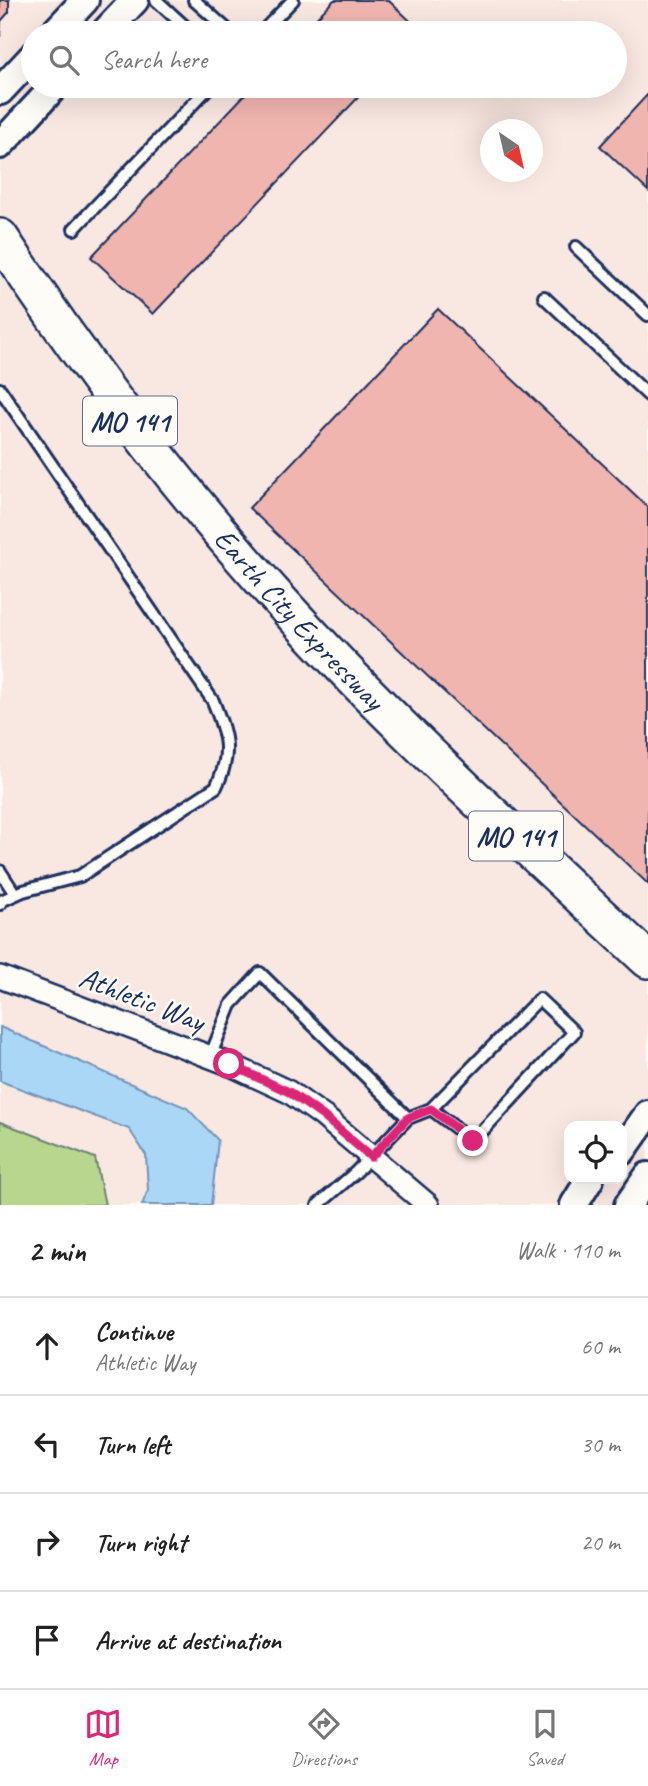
<!DOCTYPE html>
<html lang="en">
<head>
<meta charset="utf-8">
<style>
  body { margin:0; font-family:Caveat,sans-serif; background:#f2f2f2; color:#222 }
  .controls { position:absolute; right:21px; bottom:21px; display:grid; overflow:hidden; border-radius:14px; box-shadow:0 7px 28px #0002 }
  .controls button { width:63px; height:63px; display:grid; place-items:center; padding:0; border:0; border-bottom:2px solid #e0e0e0; background:#fff; color:#222; font:35px sans-serif }
  .compass { position:absolute; left:480px; top:119px; width:63px; height:63px; border-radius:50%; background:#fff; box-shadow:0 7px 28px #0002; rotate:146deg }
  .stop { position:absolute; width:21px; height:21px; margin:-16px; border:5px solid #db2777; border-radius:50%; background:#fff }
  .stop.end { background:#db2777; border-color:#fff; box-shadow:0 2px 7px #0008 }
  .list { margin:0; padding:0; list-style:none }
  h2 { display:flex; justify-content:space-between; align-items:center; height:91px; margin:0; padding:0 28px; font-size:30px }
  h2 small { font-size:23px; font-weight:400; color:#767676 }
  .list li { display:grid; grid-template-columns:46px 1fr auto; gap:21px; align-items:center; box-sizing:border-box; height:98px; padding:0 28px; border-top:2px solid #e0e0e0 }
  .list b { display:block; font-size:26px; white-space:nowrap }
  .list p { margin:0; font-size:23px; white-space:nowrap; color:#767676 }
  .list em { font-size:23px; font-style:normal; color:#767676 }
  .icon { flex:none; width:38px; height:38px; fill:none; stroke:currentColor; stroke-width:2; stroke-linecap:round; stroke-linejoin:round }
  .map { position:relative; flex:none; width:648px; height:1205px; overflow:hidden }
  .search { position:absolute; background:#fff; box-shadow:0 7px 28px #0002; left:21px; right:21px; top:21px; height:77px; display:flex; align-items:center; gap:18px; box-sizing:border-box; padding:0 24px; border-radius:38px; color:#767676; font-size:26px }
  .sheet { height:483px; background:#fff }
  nav { display:flex; justify-content:space-around; align-items:center; box-sizing:border-box; height:98px; border-top:2px solid #e0e0e0; background:#fff; font-size:19px; color:#767676 }
  nav a { display:grid; justify-items:center; gap:4px }
  nav .on { color:#db2777 }
  .map>svg:first-child { display:block }
  .built { fill:#f9e7e1; fill-rule:evenodd }
  .green { fill:#b9d68e; stroke:#6a8276; stroke-width:2 }
  .water { fill:#abd7f6; stroke:#7194b9; stroke-width:2 }
  .building { fill:#f0b5ae; stroke:#1b2f5e; stroke-width:2 }
  .lines { fill:none; stroke-linecap:round; stroke-linejoin:round }
  .service-casing { stroke:#1b2f5e; stroke-width:16 }
  .minor-casing { stroke:#1b2f5e; stroke-width:26 }
  .tertiary-casing { stroke:#1b2f5e; stroke-width:32 }
  .trunk-casing { stroke:#1b2f5e; stroke-width:40 }
  .service { stroke:#fdfcf7; stroke-width:10 }
  .minor { stroke:#fdfcf7; stroke-width:21 }
  .tertiary { stroke:#fdfcf7; stroke-width:26 }
  .trunk { stroke:#fdfcf7; stroke-width:35 }
  .route { stroke:#db2777; stroke-width:9 }
  .labels { text-anchor:middle; stroke-width:5; stroke-linejoin:round; paint-order:stroke }
  .shield { fill:#fdfcf7; stroke:#5f6c8c; stroke-width:2 }
  .shield-label { font-size:28px; font-weight:bold; fill:#1b2f5e }
  .street-label { font-size:30px; fill:#1b2f5e; stroke:#fdfcf7 }
</style>
</head>
<body>
<div class="map">
<svg width="648" height="1205" viewBox="0 0 648 1205">
  <rect width="100%" height="100%" fill="#fdfcf7"/>
  <filter id="ink" filterUnits="userSpaceOnUse"><feTurbulence type="fractalNoise" baseFrequency=".0143" numOctaves="2"/><feDisplacementMap in="SourceGraphic" scale="14" xChannelSelector="R" yChannelSelector="G"/><feConvolveMatrix kernelMatrix="1 2 1 2 8 2 1 2 1" color-interpolation-filters="sRGB"/></filter>
  <g filter="url(#ink)">
    <path class="built" d="M0,0h648v1205h-648zM33,33h582v53h-582zM490,130h42v42h-42zM569,1126h53v53h-53z"/>
    <path class="green" d="M0,1122l95,36 10,47h-105z"/>
    <path class="water" d="M0,1027l187,81 31,32 -7,65h-69l6,-15 -2,-35 -17,-26 -129,-48z"/>
    <path class="building" d="M0,0h9v12l-8,9 -1,17z
      M334,0h54l33,31 -2,2h-117z
      M253,86h116l-216,228 -62,-57z
      M648,94v97l-48,-45z
      M438,309l210,198v377l-399,-376z"/>
    <g class="lines">
      <g class="service-casing">
        <path id="service" d="M156,0l36,33
          M194,0l37,33
          M261,33l32,-33
          M74,229l136,-143
          M576,247l72,68
          M544,297l104,98
          M0,389l213,312c13,33 20,52 3,86l-136,89 -57,15 -22,10 -1,3
          M0,871l15,23
          M210,1057l21,-52 29,-32 148,145
          M318,1205l38,-33 52,-54 23,-9 42,32 101,-109 -35,-33 -108,110"/>
      </g>
      <g class="minor-casing">
        <path id="minor" d="M0,977l229,87 60,28 34,24 105,89"/>
      </g>
      <g class="tertiary-casing">
        <path id="tertiary" d="M54,33l31,-33
          M104,33l31,-33
          M0,91l33,-35
          M0,145l55,-59
          M622,1151l26,-37
          M574,1205l16,-26
          M628,1205l20,-29"/>
      </g>
      <g class="trunk-casing">
        <g id="trunk">
          <path id="s1" d="M0,237c82,125 173,245 273,356 117,130 248,248 375,367"/>
        </g>
      </g>
      <use href="#service" class="service"/>
      <use href="#minor" class="minor"/>
      <use href="#tertiary" class="tertiary"/>
      <use href="#trunk" class="trunk"/>
    </g>
  </g>
  <g class="lines" filter="url(#ink)">
    <path class="route" d="M229,1064l60,28 34,24 48,41 37,-39 23,-9 42,32"/>
  </g>
  <g class="labels">
    <g class="shield">
      <rect x="83" y="396.5" width="94" height="49" rx="5"/>
      <rect x="469" y="811.5" width="94" height="49" rx="5"/>
    </g>
    <g class="shield-label">
      <text x="130" y="431">MO 141</text>
      <text x="516" y="846">MO 141</text>
    </g>
    <g class="street-label">
      <text dy="10" stroke="none"><textPath href="#s1" startOffset="486">Earth City Expressway</textPath></text>
      <text transform="translate(142 999) rotate(21)" y="10">Athletic Way</text>
    </g>
  </g>
</svg>
<div class="controls">
<button><svg class="icon" aria-label="locate" viewBox="0 0 24 24"><circle cx="12" cy="12" r="6"/><path d="M12 2v4M12 18v4M2 12h4M18 12h4"/></svg></button>
</div>
<svg class="compass" viewBox="-18 -18 36 36"><path d="M0-13l5 13h-10z" fill="#e53935"/><path d="M0 13l5-13h-10z" fill="#767676"/></svg>
<div class="stop" style="left:229px;top:1064px"></div>
<div class="stop end" style="left:473px;top:1141px"></div>
<div class="search"><svg class="icon" aria-label="search" viewBox="0 0 24 24"><circle cx="10" cy="10" r="6"/><path d="M15 15l6 6"/></svg>Search here</div>
</div>
<section class="sheet">
<h2>2 min<small>Walk · 110 m</small></h2>
<ul class="list">
<li><svg class="icon" aria-label="ahead" viewBox="0 0 24 24"><path d="M12 20V5M6 11l6-6 6 6"/></svg><div><b>Continue</b><p>Athletic Way</p></div><em>60 m</em></li>
<li><svg class="icon" aria-label="left" viewBox="0 0 24 24"><path d="M17 20v-9H6M10 6l-5 5 5 5"/></svg><div><b>Turn left</b></div><em>30 m</em></li>
<li><svg class="icon" aria-label="right" viewBox="0 0 24 24"><path d="M7 20v-9h11M14 6l5 5-5 5"/></svg><div><b>Turn right</b></div><em>20 m</em></li>
<li><svg class="icon" aria-label="arrive" viewBox="0 0 24 24"><path d="M6 21V4h12l-3 4 3 4H6"/></svg><div><b>Arrive at destination</b></div></li>
</ul>
</section>
<nav>
<a class="on"><svg class="icon" aria-label="map" viewBox="0 0 24 24"><path d="M3 6l6-2 6 2 6-2v14l-6 2-6-2-6 2zM9 4v14M15 6v14"/></svg>Map</a>
<a><svg class="icon" aria-label="directions" viewBox="0 0 24 24"><path d="M12 3l9 9-9 9-9-9zM9 14v-3h6M13 9l2 2-2 2"/></svg>Directions</a>
<a><svg class="icon" aria-label="saved" viewBox="0 0 24 24"><path d="M7 4h10v16l-5-4-5 4z"/></svg>Saved</a>
</nav>
</body>
</html>
